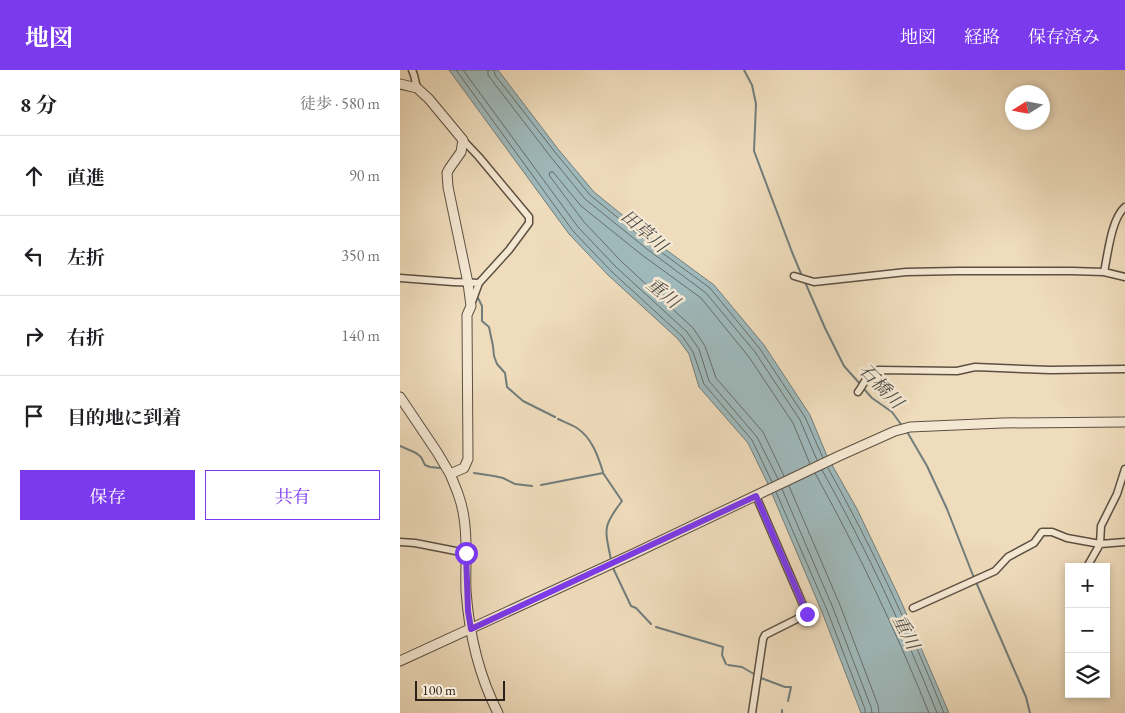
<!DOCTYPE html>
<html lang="ja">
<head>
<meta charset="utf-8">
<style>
  body { margin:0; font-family:"EB Garamond","Noto Serif JP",serif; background:#f2f2f2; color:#202124 }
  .controls { position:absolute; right:15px; bottom:15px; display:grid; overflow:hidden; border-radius:0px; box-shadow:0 2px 8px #0003 }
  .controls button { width:45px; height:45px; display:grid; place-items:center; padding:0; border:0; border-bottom:1px solid #e0e0e0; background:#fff; color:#202124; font:25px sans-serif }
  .compass { position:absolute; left:605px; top:15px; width:45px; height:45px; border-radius:50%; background:#fff; box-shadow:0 2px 8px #0003; rotate:259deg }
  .scale { position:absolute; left:15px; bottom:12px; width:90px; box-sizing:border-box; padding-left:5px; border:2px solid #2c221a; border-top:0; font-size:14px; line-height:18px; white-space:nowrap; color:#2c221a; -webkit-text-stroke:4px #f5e8d3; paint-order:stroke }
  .stop { position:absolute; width:15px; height:15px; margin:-11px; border:4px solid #7c3aed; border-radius:50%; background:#fff }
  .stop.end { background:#7c3aed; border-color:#fff; box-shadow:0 1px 5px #0008 }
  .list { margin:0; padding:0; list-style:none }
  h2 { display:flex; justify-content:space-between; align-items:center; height:65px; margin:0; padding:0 20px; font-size:21px }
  h2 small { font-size:16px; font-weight:400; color:#757577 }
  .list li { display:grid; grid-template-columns:32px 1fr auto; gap:15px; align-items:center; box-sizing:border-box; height:80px; padding:0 20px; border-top:1px solid #e0e0e0 }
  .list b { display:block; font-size:19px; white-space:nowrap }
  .list em { font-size:16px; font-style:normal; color:#757577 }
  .actions { display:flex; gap:10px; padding:15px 20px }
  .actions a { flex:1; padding:11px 0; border:1px solid #7c3aed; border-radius:0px; text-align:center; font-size:18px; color:#7c3aed }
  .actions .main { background:#7c3aed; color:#fff }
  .icon { flex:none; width:28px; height:28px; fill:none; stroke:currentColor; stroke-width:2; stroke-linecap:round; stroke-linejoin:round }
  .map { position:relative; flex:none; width:725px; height:643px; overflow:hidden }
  header { display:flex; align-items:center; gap:30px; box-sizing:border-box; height:70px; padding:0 25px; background:#7c3aed; color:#fff }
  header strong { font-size:24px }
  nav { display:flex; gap:28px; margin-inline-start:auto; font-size:18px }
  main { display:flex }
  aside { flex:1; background:#fff }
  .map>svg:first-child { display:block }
  .water { fill:#9fb9bb; stroke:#717d7b }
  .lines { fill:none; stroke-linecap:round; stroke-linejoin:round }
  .shore { stroke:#666e6a; stroke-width:1 }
  .stream { stroke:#717d7b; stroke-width:2 }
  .minor-casing { stroke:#5d5042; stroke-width:9 }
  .tertiary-casing { stroke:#5d5042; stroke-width:11 }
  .minor { stroke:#f5e8d3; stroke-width:6 }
  .tertiary { stroke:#f5e8d3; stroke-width:9 }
  .route { stroke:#7c3aed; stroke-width:6 }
  .labels { text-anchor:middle; stroke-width:5; stroke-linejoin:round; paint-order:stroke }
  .water-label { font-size:18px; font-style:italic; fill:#4e4f4a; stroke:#f5e8d3 }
</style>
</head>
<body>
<header>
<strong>地図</strong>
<nav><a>地図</a><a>経路</a><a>保存済み</a></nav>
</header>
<main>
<aside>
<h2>8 分<small>徒歩 · 580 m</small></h2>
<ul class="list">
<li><svg class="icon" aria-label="ahead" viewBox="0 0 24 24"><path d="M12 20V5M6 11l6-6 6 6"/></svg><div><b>直進</b></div><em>90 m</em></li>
<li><svg class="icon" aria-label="left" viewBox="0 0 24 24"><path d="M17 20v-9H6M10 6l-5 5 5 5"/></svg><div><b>左折</b></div><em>350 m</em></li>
<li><svg class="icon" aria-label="right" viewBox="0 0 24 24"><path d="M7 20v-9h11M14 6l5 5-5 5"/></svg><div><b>右折</b></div><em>140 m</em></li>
<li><svg class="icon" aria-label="arrive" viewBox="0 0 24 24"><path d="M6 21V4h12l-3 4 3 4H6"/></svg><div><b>目的地に到着</b></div></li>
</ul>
<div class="actions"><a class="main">保存</a><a>共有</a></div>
</aside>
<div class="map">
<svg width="725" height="643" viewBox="0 0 725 643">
  <rect width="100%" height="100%" fill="#efdcbc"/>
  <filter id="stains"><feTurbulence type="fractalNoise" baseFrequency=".004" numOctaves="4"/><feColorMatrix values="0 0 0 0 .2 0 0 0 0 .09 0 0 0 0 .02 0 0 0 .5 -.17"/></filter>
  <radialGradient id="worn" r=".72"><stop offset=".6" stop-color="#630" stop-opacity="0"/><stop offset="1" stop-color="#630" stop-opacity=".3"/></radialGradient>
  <path class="water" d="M49,0h49l60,79 36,43 59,48 61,45 50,60 46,70 17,41 30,53 43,90 49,114h-88l-39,-101 -55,-130 -19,-39 -49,-56 -10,-33 -11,-15 -70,-64 -39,-41z"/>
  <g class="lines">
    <path class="shore" d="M56,0l117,161 38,40 71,65 11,16 11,32 48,56 20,42
      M63,0l115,157 38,40 71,65 12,17 10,32 48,56 21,42
      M88,0v5l3,4 59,77 35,43 62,50 59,44 49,59 45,68 17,40
      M94,0l1,5 60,77 35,43 60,49 60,44 50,61 45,68 18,41
      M428,398c44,79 82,161 116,245
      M422,400c44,78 82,160 115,243
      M415,403c43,78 81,158 114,240
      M384,406l-21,-44 -47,-54 -11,-32 -12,-18 -72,-67 -37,-39 -35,-47 1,-3h3l28,34 61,49 59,43 48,59 44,66 17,41
      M389,416l51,119 38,100 1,8
      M382,419l51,119 38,99 1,6
      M376,422l51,118 38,99v4"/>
    <path class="stream" d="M344,0l8,15 4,19 -2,47 38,101 10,24
      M405,212l20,46 19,38 17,19
      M78,228l4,8v15l7,6 4,19 1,10 3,8 8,9 2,14 16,14 32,16
      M464,319l8,9 20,14 11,15
      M158,349c6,3 13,5 19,9 15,10 21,28 26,44
      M506,360l21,36 20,43 27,69
      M0,376l16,7 5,4 4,8 5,2 10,1
      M74,403l20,3 9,2 12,6 17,2
      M141,415l62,-12 19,28c-20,26 -17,28 -11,59
      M213,498l18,38 5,2 15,16
      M576,512l50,115 4,16
      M256,557l67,20 -1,8 4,9
      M328,595l14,2 12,7
      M361,608l24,9h6l-3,14
      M382,643v-3"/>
    <g class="minor-casing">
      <path id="minor" d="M12,0l2,5 3,13
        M63,70l16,17 50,60v6l-20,27 -30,33 -7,19
        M704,202c4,-18 7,-53 21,-65
        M394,206l20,6 92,-10 52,-1h114l32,1 21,5
        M0,208l53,4 26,1
        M458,322c7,-9 9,-20 21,-22l78,1 18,-4 75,3 75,-1
        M0,472l15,1 51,10
        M687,497l13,-23 1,-18 16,-32 8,-25
        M513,538l82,-37 13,-14 26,-14 8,-11h10l15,6 33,6 25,-2
        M352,643l11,-74 2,-4 42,-21 -51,-118"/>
    </g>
    <g class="tertiary-casing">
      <path id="tertiary" d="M0,14l17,4 12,11 34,41 -2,12 -12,17 -2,4 1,14 20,96 3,23 -4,9 1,144 -4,9 -14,6c6,14 12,28 14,44 4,24 1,49 2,73 3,41 13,85 32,122
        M0,327l37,55 13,22
        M0,591l233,-107 206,-98 56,-25 15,-4 92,-4 123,-1"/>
    </g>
    <use href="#minor" class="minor"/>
    <use href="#tertiary" class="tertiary"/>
  </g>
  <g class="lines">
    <path class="route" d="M66,483l2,58 3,18 285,-133 51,118"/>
  </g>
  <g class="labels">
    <g class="water-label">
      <text transform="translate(244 161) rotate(41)" y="6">田草川</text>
      <text transform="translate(263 223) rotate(39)" y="6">重川</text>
      <text transform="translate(481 316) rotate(46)" y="6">石橋川</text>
      <text transform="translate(506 562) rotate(63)" y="6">重川</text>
    </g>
  </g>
  <rect width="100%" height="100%" filter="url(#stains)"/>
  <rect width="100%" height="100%" fill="url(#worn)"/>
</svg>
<div class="controls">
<button>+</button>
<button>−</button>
<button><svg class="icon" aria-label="layers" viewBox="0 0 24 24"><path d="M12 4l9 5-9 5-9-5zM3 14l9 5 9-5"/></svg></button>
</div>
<svg class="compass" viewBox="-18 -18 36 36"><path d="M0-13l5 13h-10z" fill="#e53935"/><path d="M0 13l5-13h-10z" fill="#757577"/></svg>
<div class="scale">100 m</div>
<div class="stop" style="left:66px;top:483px"></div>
<div class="stop end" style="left:407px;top:544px"></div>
</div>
</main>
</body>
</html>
